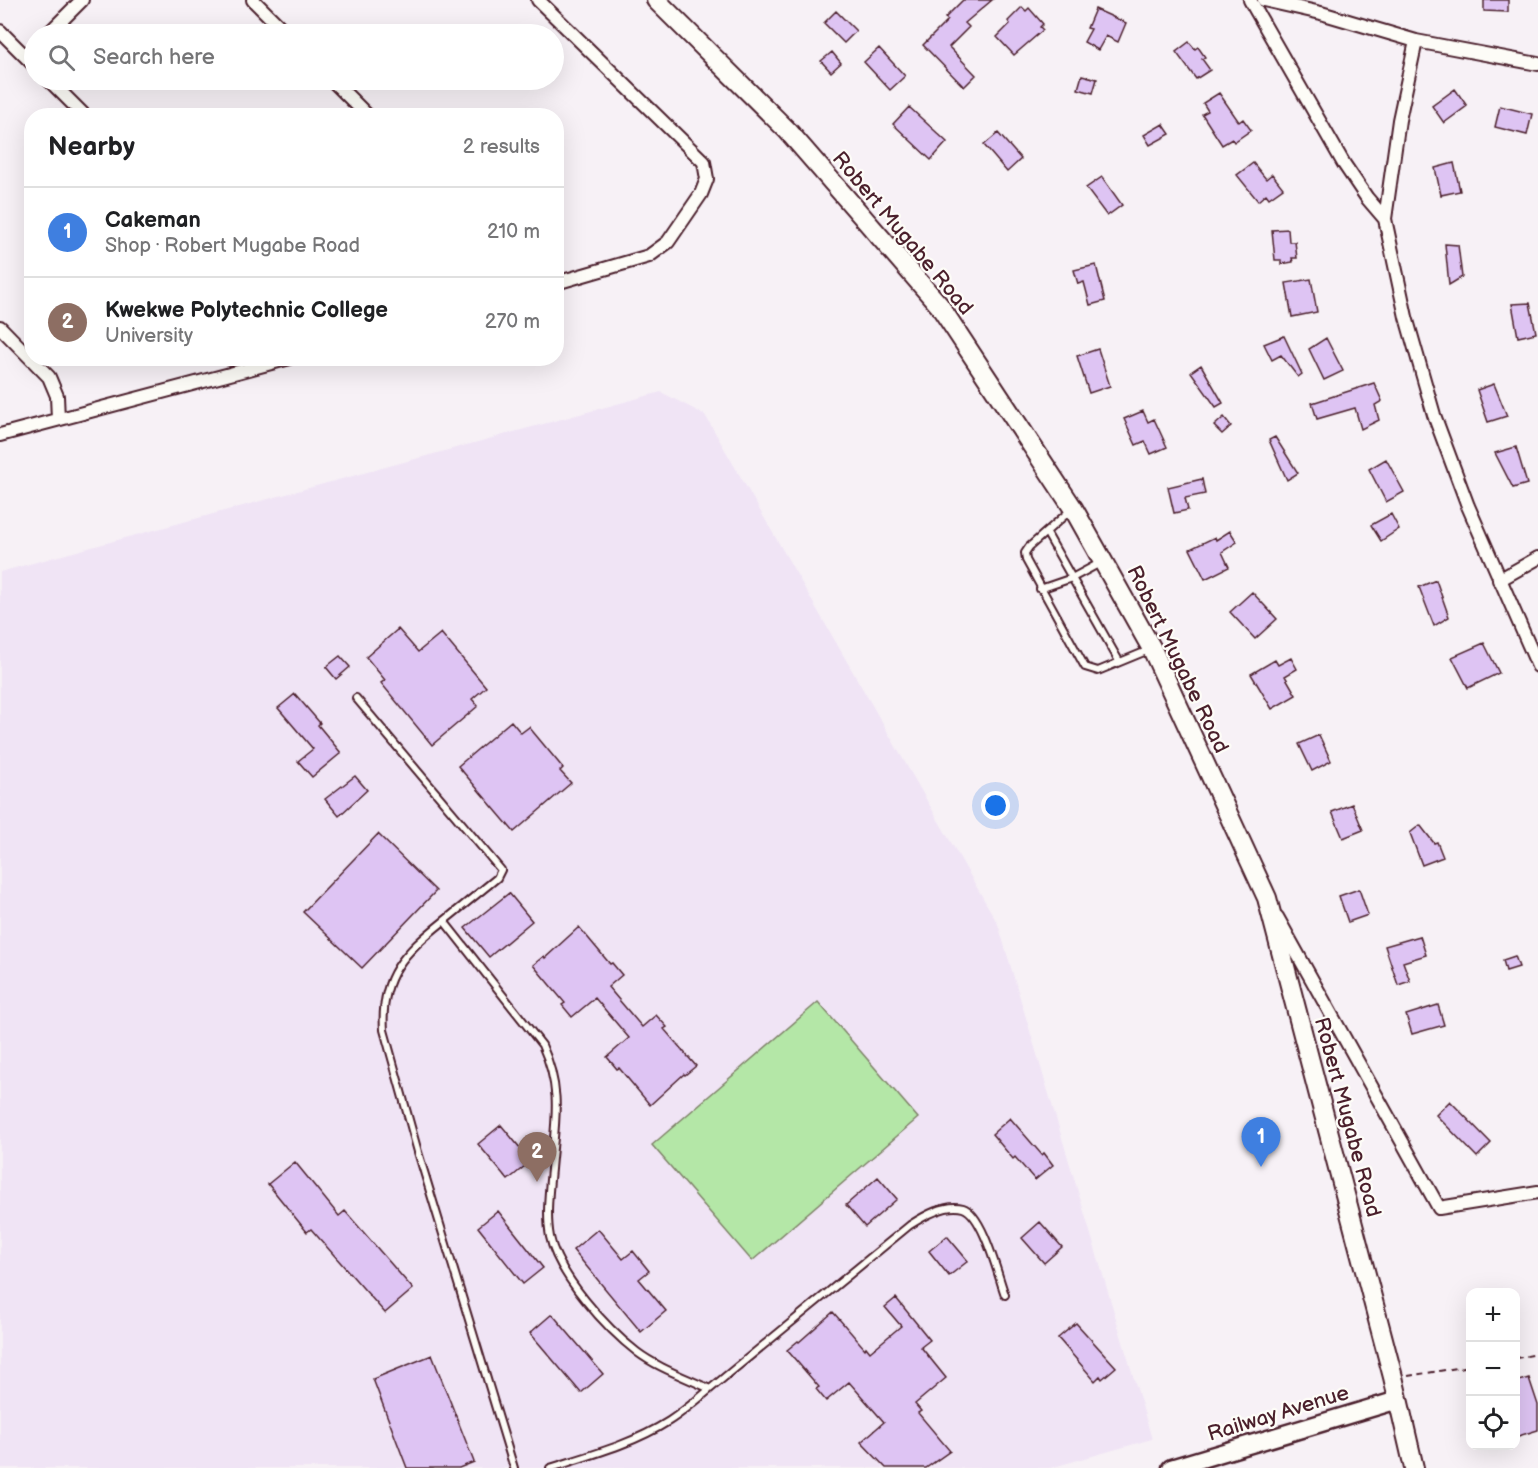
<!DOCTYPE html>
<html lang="en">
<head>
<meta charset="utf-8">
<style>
  body { margin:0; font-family:"Balsamiq Sans",sans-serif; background:#f6f6f6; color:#202124 }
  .controls { position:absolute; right:18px; bottom:18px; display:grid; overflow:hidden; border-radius:12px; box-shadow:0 6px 24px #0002 }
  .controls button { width:54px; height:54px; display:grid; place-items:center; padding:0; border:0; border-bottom:2px solid #e0e0e0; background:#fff; color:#202124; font:30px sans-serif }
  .you { position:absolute; left:996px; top:806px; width:21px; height:21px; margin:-15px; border:4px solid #fff; border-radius:50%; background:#1a73e8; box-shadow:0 0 0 9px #1a73e833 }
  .badge { display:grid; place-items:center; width:39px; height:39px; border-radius:50%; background:#1a73e8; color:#fff; font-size:20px; font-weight:700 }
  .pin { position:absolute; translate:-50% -50px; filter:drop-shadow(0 2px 3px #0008) }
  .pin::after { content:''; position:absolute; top:32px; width:21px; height:18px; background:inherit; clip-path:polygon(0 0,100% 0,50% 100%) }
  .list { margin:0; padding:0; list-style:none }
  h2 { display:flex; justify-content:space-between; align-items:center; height:78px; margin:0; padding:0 24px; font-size:26px }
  h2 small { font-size:20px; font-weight:400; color:#757577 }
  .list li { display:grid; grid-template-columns:39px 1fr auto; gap:18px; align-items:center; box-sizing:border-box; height:90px; padding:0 24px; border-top:2px solid #e0e0e0 }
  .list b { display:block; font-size:22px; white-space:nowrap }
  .list p { margin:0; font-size:20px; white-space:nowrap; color:#757577 }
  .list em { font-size:20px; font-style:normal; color:#757577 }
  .icon { flex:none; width:33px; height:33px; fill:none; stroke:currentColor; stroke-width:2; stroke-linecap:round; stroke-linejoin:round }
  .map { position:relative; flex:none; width:1538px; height:1468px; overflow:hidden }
  .search { position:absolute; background:#fff; box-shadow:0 6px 24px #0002; left:24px; top:24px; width:540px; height:66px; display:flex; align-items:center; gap:15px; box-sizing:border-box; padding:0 21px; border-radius:33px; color:#757577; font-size:22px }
  .panel { position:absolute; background:#fff; box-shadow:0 6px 24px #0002; left:24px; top:108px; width:540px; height:258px; border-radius:24px }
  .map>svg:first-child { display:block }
  .built { fill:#f0e4f5 }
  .green { fill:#b4e7a7; stroke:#7f8369; stroke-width:1.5 }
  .building { fill:#dec4f3; stroke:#4a1f2b; stroke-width:1.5 }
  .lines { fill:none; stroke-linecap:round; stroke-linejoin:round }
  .service-casing { stroke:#4a1f2b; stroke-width:10 }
  .minor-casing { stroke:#4a1f2b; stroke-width:16 }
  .tertiary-casing { stroke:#4a1f2b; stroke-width:21 }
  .secondary-casing { stroke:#4a1f2b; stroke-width:22 }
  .path { stroke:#4a1f2b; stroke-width:2; stroke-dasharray:6 4.5; stroke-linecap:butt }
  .service { stroke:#fdfcf7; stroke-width:6 }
  .minor { stroke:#fdfcf7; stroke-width:12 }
  .tertiary { stroke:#fdfcf7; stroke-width:16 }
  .secondary { stroke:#fdfcf7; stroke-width:18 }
  .labels { text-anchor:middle; stroke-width:4.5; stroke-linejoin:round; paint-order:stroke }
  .street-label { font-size:21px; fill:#4a1f2b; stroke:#fdfcf7 }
</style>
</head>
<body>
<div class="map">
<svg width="1538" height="1468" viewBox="0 0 1538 1468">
  <rect width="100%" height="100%" fill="#f7f1f6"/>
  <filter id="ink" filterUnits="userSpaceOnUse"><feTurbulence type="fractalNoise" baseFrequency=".0167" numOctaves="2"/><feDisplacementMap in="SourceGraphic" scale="12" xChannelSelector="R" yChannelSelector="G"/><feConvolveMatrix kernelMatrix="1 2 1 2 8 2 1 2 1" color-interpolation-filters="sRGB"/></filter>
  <g filter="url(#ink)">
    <path class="built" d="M661,392l44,23 293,509 154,515 -102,29h-1050v-896z"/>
    <path class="green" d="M818,1002l100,116 -166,143 -100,-116z"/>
    <path class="building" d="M963,0h29l-27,23 4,4 -20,20 27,28 -12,12 -41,-42 25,-25 -3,-2z
      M1484,0h24v12l-24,-1z
      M1022,7l4,4 3,-3 14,16 -3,3 3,3 -29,25 -17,-18 13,-13 -2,-3z
      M1095,9l31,14 -8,19 -12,-6 -8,14 -14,-8 7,-13 -4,-1z
      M836,11l20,20 -12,12 -20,-20z
      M1189,42l6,7 3,-2 7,10 -3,2 8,11 -14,9 -20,-27z
      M879,48l26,28 -15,14 -26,-28z
      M832,52l9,11 -10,9 -10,-11z
      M1082,75l15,4 -4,14 -15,-4z
      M1455,89l12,17 -23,17 -12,-17z
      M1219,93l20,29 4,-3 8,11 -17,12 -2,-3 -10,6 -20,-31 6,-3 -5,-8z
      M1500,106l32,8 -5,21 -32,-8z
      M909,107l38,35 -16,18 -38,-36z
      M1163,124l7,10 -20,11 -6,-10z
      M998,133l23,26 -14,13 -23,-27z
      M1253,163l13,16 6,-5 11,14 -14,10 -3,-4 -8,7 -21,-26z
      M1454,163l6,28 -19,4 -6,-27z
      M1102,177l20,28 -15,11 -21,-28z
      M1288,229l1,13h6l2,16h-5l1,4 -12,2v-4h-6l-3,-30z
      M1445,244l13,1 4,32 -13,8z
      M1096,265l9,36 -15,4 -6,-23 -6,2 -4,-14z
      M1311,279l6,33 -25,5 -6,-34z
      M1530,303l6,30 -18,4 -6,-33z
      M1284,336l18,38 -4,3 -17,-22 -9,5 -8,-16z
      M1326,338l17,33 -19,9 -15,-31z
      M1098,349l12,37 -21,7 -12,-37z
      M1201,365l22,38 -7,4 -25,-35z
      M1374,383l8,18 -7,4 4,15 -18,9 -6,-21 -38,11 -5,-16z
      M1494,384l13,32 -19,6 -11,-32z
      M1143,411l5,11 6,-3 13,28 -16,7 -6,-13 -9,4 -12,-26z
      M1224,417l7,9 -9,8 -8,-8z
      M1275,437l23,36 -11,7 -18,-40z
      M1516,447l11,37 -14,4 -18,-35z
      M1386,459l18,33 -18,10 -17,-33z
      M1202,479l3,15 -20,4 3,12 -14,3 -6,-26z
      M1391,514l8,15 -18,12 -10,-16z
      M1230,531l7,11 -15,10 7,15 -24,12 -15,-30 25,-12 1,3z
      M1436,580l13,37 -15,9 -15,-39z
      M1252,592l25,27 -22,20 -25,-27z
      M398,629l20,23 23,-19 45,54 -14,12 6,7 -46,39 -51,-62 4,-3 -19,-23z
      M1484,643l15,30 -31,15 -16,-31z
      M340,656l10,11 -14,12 -10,-12z
      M1291,658l6,11 -12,7 11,19 -24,14 -21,-35 24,-14 3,5z
      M295,694l25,29 -2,2 23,28 -29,24 -14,-16 15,-12 -35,-41z
      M511,721l10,12 8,-6 34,41 -3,3 11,12 -57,49 -56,-66z
      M1319,735l12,26 -19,10 -13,-27z
      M355,776l12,14 -28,26 -14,-17z
      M1352,804l11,26 -20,8 -11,-26z
      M1420,825l14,18 3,-1 6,15 -21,8 -12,-32z
      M378,834l58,57 -74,77 -59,-56z
      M1359,889l9,26 -20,7 -9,-26z
      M509,893l23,28 -43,36 -24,-29z
      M579,927l31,37 2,-1 10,12 -14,12 34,40 14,-12 11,12 -3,2 32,37 -11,9 -1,-1 -34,31 -31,-37 -2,1 -10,-12 22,-19 -34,-40 -23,19 -10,-12 3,-2 -32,-38 11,-9 1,2z
      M1420,936l6,19 -23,7 7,19 -12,4 -13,-39z
      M1515,956l4,11 -13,4 -3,-11z
      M1438,1005l6,20 -32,9 -6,-19z
      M1450,1101l41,42 -14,14 -41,-42z
      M1010,1118l32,37 2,-2 9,12 -18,15 -20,-23 -2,2 -21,-25z
      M501,1125l30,36 -23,19 -30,-36z
      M295,1162l44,54 6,-5 68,78 -28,24 -74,-84 -4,3 -39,-48z
      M878,1177l19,22 -32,28 -19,-22z
      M498,1211l45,57 -20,16 -45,-57z
      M1040,1222l22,25 -18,16 -22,-25z
      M598,1229l25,30 10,-8 16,20 -10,8 27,32 -25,21 -68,-82z
      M947,1236l21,25 -19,15 -20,-25z
      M896,1298l34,42 -9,7 25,31 -31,26 6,7 -3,2 32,38 -24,17h-40l-25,-26 23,-20 -35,-40 -23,19 -10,-12 3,-2 -32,-37 11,-9 1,1 34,-30 32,37 1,-2 4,5 31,-26 -16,-19z
      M552,1314l51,60 -22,19 -51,-60z
      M1076,1323l40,44 -14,12 -2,-3 -5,5 -37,-43z
      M432,1355l42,107 -15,6h-52l-34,-89z
      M1529,1378l9,27v25l-23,7v-55z"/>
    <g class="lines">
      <g class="service-casing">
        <path id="service" d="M1072,509l-43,38 -4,6 1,7 59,107 13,4 51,-21
          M1046,532l73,129
          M1040,589l32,-11 28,-15
          M356,698l145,172 -4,8 -53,43
          M710,1389l200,-164c14,-9 36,-22 53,-17 20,6 35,68 42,87
          M514,1468l-96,-316 -34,-122c-4,-54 20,-77 60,-109l98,124c21,46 13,76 9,124 -2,22 -5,47 -1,68 8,38 57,92 87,115 21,16 50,26 73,37 -13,11 -27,23 -41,32 -36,23 -78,34 -119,47"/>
      </g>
      <g class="minor-casing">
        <path id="minor" d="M253,0l34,34
          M538,0l166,162 3,17 -6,15 -33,48 -19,14 -93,27
          M1250,0l94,164 23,34 18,21
          M1264,0l57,13 95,28 122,23
          M0,31l34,34
          M48,34l34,-34
          M1416,41l-17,79 -14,99 21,98 28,98 34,91 70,160
          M49,80l36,36
          M332,80l36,36
          M0,327l49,50 8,19 1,23
          M0,435l290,-77
          M1499,580l39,-22
          M1277,917l162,291 99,-16"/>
      </g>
      <g class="tertiary-casing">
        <path id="tertiary" d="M1171,1468l227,-68"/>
      </g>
      <g class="secondary-casing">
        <path id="secondary" d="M656,0l132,131 151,174 134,203 79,141 115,249 126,479 21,91"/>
      </g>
      <path class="path" d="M1516,1358l22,-4
        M1408,1376l62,-10"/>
      <use href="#service" class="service"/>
      <use href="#minor" class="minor"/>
      <use href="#tertiary" class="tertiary"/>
      <use href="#secondary" class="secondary"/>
    </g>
  </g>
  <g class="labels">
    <g class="street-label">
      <text transform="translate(903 233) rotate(50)" y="7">Robert Mugabe Road</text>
      <text transform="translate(1178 659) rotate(64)" y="7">Robert Mugabe Road</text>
      <text transform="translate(1348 1117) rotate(75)" y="7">Robert Mugabe Road</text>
      <text transform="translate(1278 1413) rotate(-17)" y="7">Railway Avenue</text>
    </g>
  </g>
</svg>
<div class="controls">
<button>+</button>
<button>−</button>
<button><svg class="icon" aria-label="locate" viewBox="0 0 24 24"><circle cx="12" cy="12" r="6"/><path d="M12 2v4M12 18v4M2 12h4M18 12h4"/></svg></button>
</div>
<div class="you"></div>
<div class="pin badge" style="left:1261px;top:1167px;background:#3f7fe0">1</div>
<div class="pin badge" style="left:537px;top:1182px;background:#8d6e63">2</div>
<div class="search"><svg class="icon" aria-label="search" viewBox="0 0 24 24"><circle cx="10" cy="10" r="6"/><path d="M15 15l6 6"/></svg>Search here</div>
<section class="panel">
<h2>Nearby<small>2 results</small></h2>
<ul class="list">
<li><span class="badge" style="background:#3f7fe0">1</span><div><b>Cakeman</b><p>Shop · Robert Mugabe Road</p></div><em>210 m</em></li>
<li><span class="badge" style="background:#8d6e63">2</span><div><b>Kwekwe Polytechnic College</b><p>University</p></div><em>270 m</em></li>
</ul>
</section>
</div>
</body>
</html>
